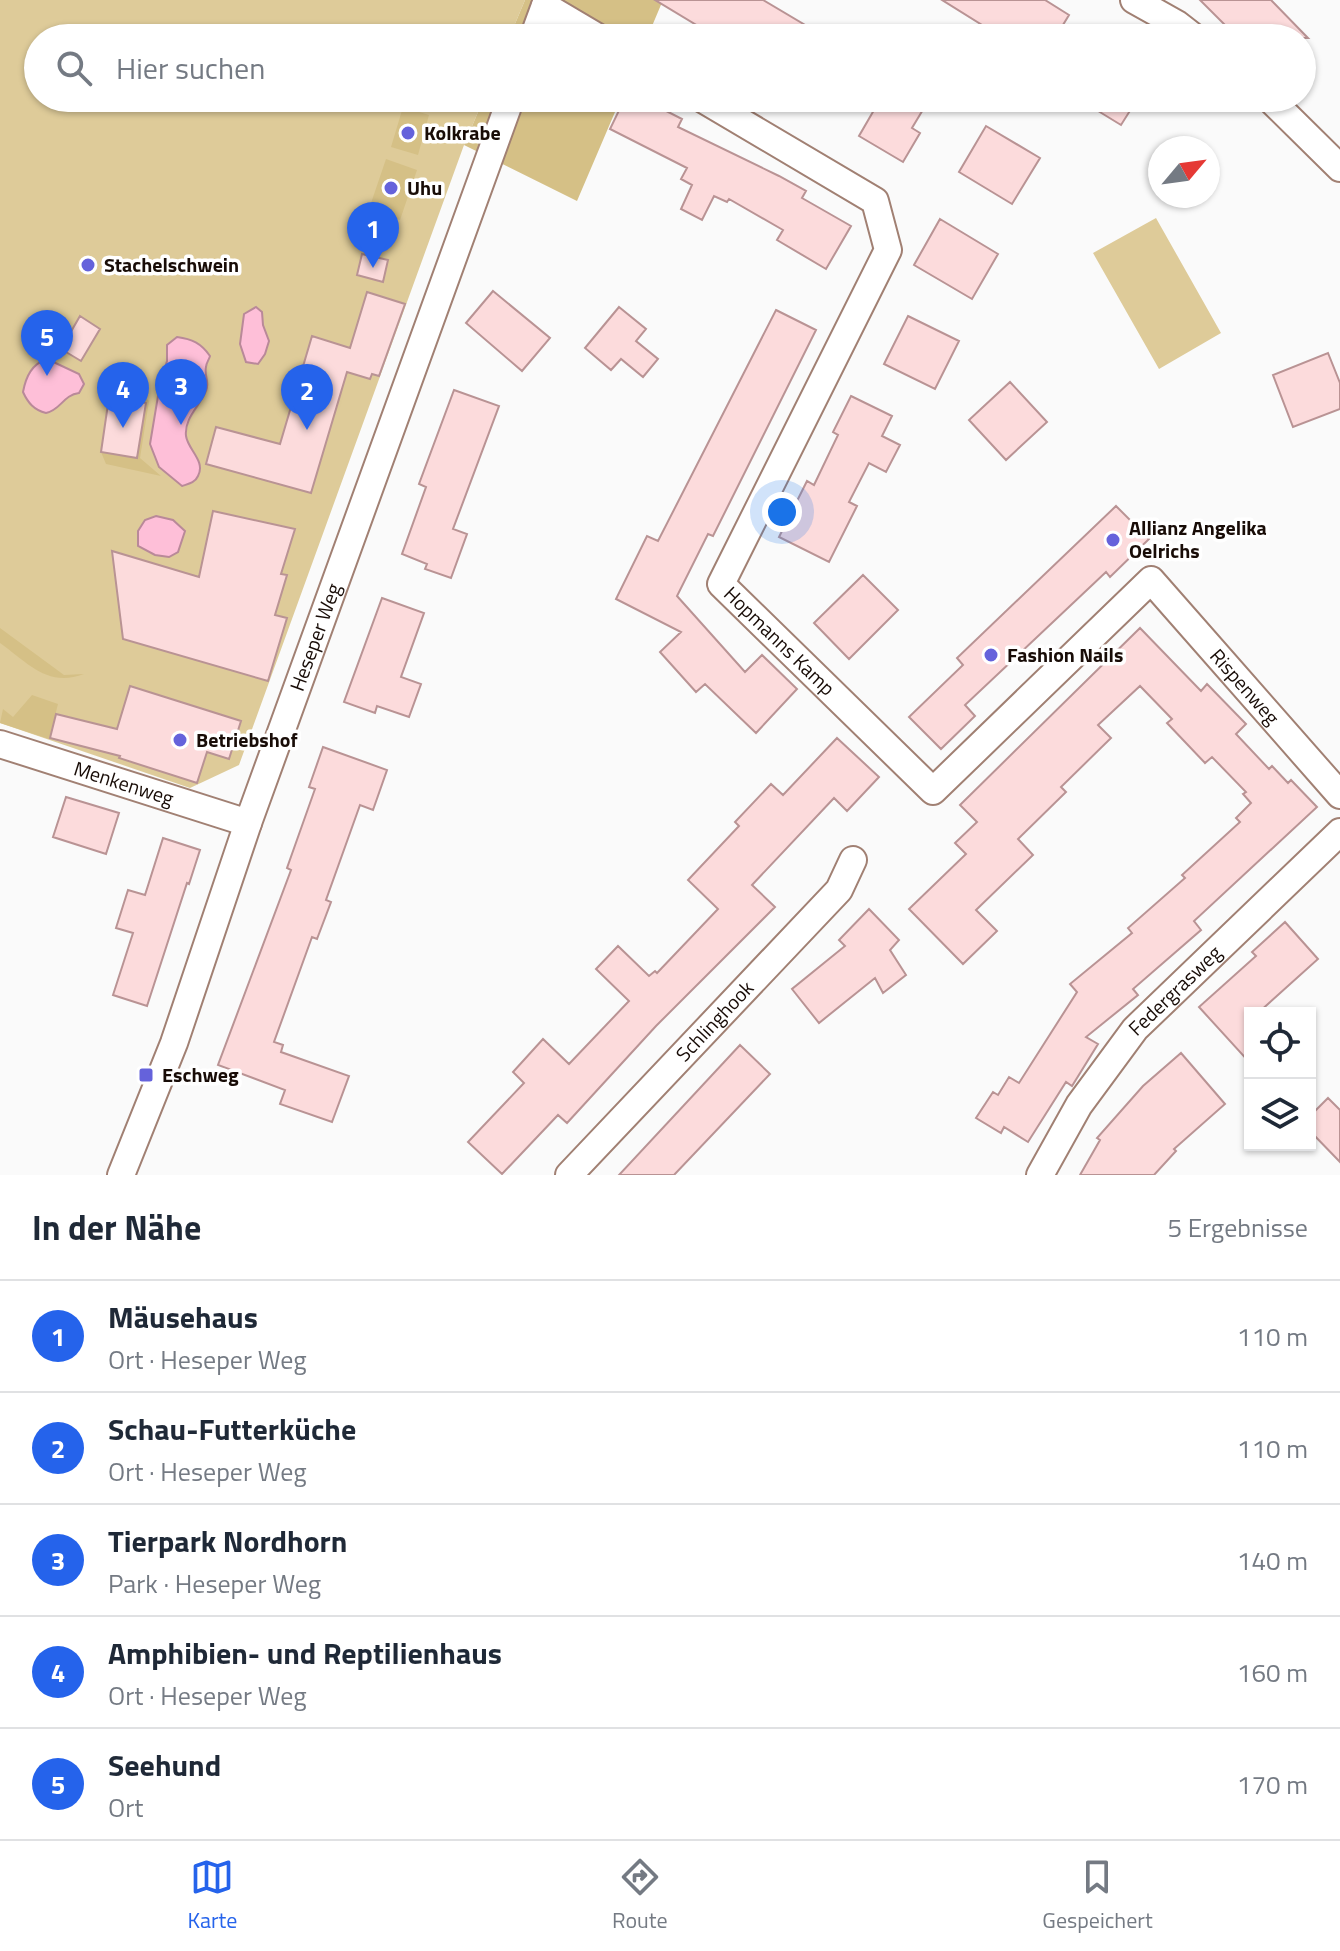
<!DOCTYPE html>
<html lang="de">
<head>
<meta charset="utf-8">
<style>
  body { margin:0; font-family:"Titillium Web",sans-serif; background:#f6f6f7; color:#1f2937 }
  .controls { position:absolute; right:24px; bottom:24px; display:grid; overflow:hidden; border-radius:0px; box-shadow:0 2px 6px #0004 }
  .controls button { width:72px; height:72px; display:grid; place-items:center; padding:0; border:0; border-bottom:2px solid #e0e1e3; background:#fff; color:#1f2937; font:40px sans-serif }
  .compass { position:absolute; left:1148px; top:136px; width:72px; height:72px; border-radius:50%; background:#fff; box-shadow:0 2px 6px #0004; rotate:61deg }
  .you { position:absolute; left:782px; top:512px; width:28px; height:28px; margin:-20px; border:6px solid #fff; border-radius:50%; background:#1a73e8; box-shadow:0 0 0 12px #1a73e833 }
  .badge { display:grid; place-items:center; width:52px; height:52px; border-radius:50%; background:#2563eb; color:#fff; font-size:26px; font-weight:700 }
  .pin { position:absolute; translate:-50% -66px; filter:drop-shadow(0 2px 4px #0008) }
  .pin::after { content:''; position:absolute; top:42px; width:28px; height:24px; background:inherit; clip-path:polygon(0 0,100% 0,50% 100%) }
  .list { margin:0; padding:0; list-style:none }
  h2 { display:flex; justify-content:space-between; align-items:center; height:104px; margin:0; padding:0 32px; font-size:34px }
  h2 small { font-size:26px; font-weight:400; color:#747a83 }
  .list li { display:grid; grid-template-columns:52px 1fr auto; gap:24px; align-items:center; box-sizing:border-box; height:112px; padding:0 32px; border-top:2px solid #e0e1e3 }
  .list b { display:block; font-size:30px; white-space:nowrap }
  .list p { margin:0; font-size:26px; white-space:nowrap; color:#747a83 }
  .list em { font-size:26px; font-style:normal; color:#747a83 }
  .icon { flex:none; width:44px; height:44px; fill:none; stroke:currentColor; stroke-width:2; stroke-linecap:round; stroke-linejoin:round }
  .map { position:relative; flex:none; width:1340px; height:1175px; overflow:hidden }
  .search { position:absolute; background:#fff; box-shadow:0 2px 6px #0004; left:24px; right:24px; top:24px; height:88px; display:flex; align-items:center; gap:20px; box-sizing:border-box; padding:0 28px; border-radius:44px; color:#747a83; font-size:30px }
  .sheet { height:664px; background:#fff }
  nav { display:flex; justify-content:space-around; align-items:center; box-sizing:border-box; height:112px; border-top:2px solid #e0e1e3; background:#fff; font-size:22px; color:#747a83 }
  nav a { display:grid; justify-items:center; gap:4px }
  nav .on { color:#2563eb }
  .map>svg:first-child { display:block }
  .green { fill:#decb99 }
  .forest { fill:#d5c086 }
  .water { fill:#febfd8; stroke:#b98999; stroke-width:2 }
  .building { fill:#fcdbdc; stroke:#b99394; stroke-width:2 }
  .lines { fill:none; stroke-linecap:round; stroke-linejoin:round }
  .street-casing { stroke:#a18073; stroke-width:30 }
  .street { stroke:#fff; stroke-width:26 }
  .poi-dot { fill:#6562db; stroke:#fff; stroke-width:3 }
  .labels { text-anchor:middle; stroke-width:7; stroke-linejoin:round; paint-order:stroke }
  .poi-label { font-size:20px; font-weight:bold; fill:#180c07; stroke:#fff; text-anchor:start }
  .street-label { font-size:20px; fill:#180c07; stroke:#fff }
</style>
</head>
<body>
<div class="map">
<svg width="1340" height="1175" viewBox="0 0 1340 1175">
  <rect width="100%" height="100%" fill="#fafafa"/>
  <path class="green" d="M0,0h525l-16,38h-471v60h446l-20,47 -225,620 -49,23 -190,-65z
    M1156,218l65,115 -62,36 -66,-116z"/>
  <path class="forest" d="M525,0h138l-16,38h-138z
    M484,98h137l-44,103 -113,-56z
    M403,107l26,8 -11,40 -27,-8z
    M386,159l31,11 -17,50 -31,-11z
    M115,371l34,30 -9,57 21,18 -55,-12 -5,-12 36,6 9,-54 -37,-7z
    M0,628l64,47 20,-1c-36,14 -56,-11 -84,-31z
    M32,695l26,9 -9,35 -49,-16 3,-14 10,8z"/>
  <path class="water" d="M256,307l6,5 1,13 6,16 -4,13 -7,10 -12,-2 -6,-18 4,-30z
    M177,337c15,2 24,6 33,19 -1,4 -4,7 -4,11 -2,9 4,15 0,24 -6,15 -22,27 -20,45 2,14 20,25 12,40 -3,7 -10,8 -16,10l-23,-19 -9,-23 10,-60 7,-23v-16z
    M47,359l32,15 5,10 -5,9c-16,2 -18,17 -33,20 -12,-3 -18,-10 -23,-21 3,-16 9,-28 24,-33z
    M156,516l17,4 12,11 -7,21 -9,5 -14,-2 -17,-9v-15l7,-11z"/>
  <path class="building" d="M655,0h108l64,38h-109z
    M942,0h103l24,15 -14,23h-52z
    M1200,0h71l37,38h-70z
    M625,98h16l41,21 -4,8 101,49 27,15 -4,7 49,28 -25,43 -49,-29 6,-10 -54,-31 -2,3 -13,-6 -12,24 -21,-11 11,-24 -11,-6 6,-11 -77,-39z
    M881,98h49l-18,30 8,5 -17,29 -44,-26z
    M1077,98h61l-17,27z
    M986,126l54,32 -28,46 -53,-32z
    M940,219l58,35 -26,45 -58,-34z
    M362,254l26,6 -5,22 -26,-7z
    M493,291l57,47 -28,33 -56,-48z
    M367,292l38,12 -26,72 -7,-2 -2,5 -23,-7 -36,121 -105,-29 10,-37 64,17 32,-108 38,12z
    M619,307l27,22 -10,12 22,18 -15,18 -22,-18 -10,11 -26,-22z
    M776,310l40,20 -103,206 -5,-2 -31,62 68,76 17,-17 35,34 -41,44 -51,-49 -9,8 -36,-40 21,-20 -65,-33 31,-63 11,5z
    M80,316l20,13 -19,32 -20,-12z
    M908,316l51,25 -24,48 -51,-25z
    M1328,353l12,30v26l-47,18 -20,-52z
    M1010,382l37,40 -41,38 -37,-40z
    M454,390l45,16 -46,123 14,5 -16,44 -26,-9 2,-5 -25,-10 24,-67 -7,-3z
    M851,396l41,20 -10,20 18,9 -14,27 -17,-9 -20,39 8,4 -28,56 -50,-25 28,-56 7,4 24,-50 -5,-3z
    M109,397l37,6 -9,55 -36,-6z
    M1116,506l33,33 -39,38 -4,-5 -141,133 10,11 -34,33 -32,-32 54,-52 -6,-7z
    M213,511l82,18 -14,45 6,1 -12,40 12,3 -19,63 -145,-42 -11,-88 87,26z
    M863,575l35,35 -49,49 -35,-36z
    M382,598l42,15 -23,64 20,7 -12,33 -32,-11 -2,7 -31,-11z
    M1140,628l61,63 6,-7 39,40 -10,10 33,35 3,-3 16,17 3,-3 26,27 -123,114 7,9 -68,59 5,6 -52,42 12,7 -26,42 -6,-4 -38,60 -24,-15 -3,6 -25,-15 17,-26 5,3 11,-18 10,6 58,-91 -7,-8 62,-51 -4,-5 57,-50 -3,-3 58,-53 -4,-4 15,-15 -8,-9 3,-2 -34,-35 -7,6 -38,-40 5,-4 -32,-33 -42,39 13,13 -50,49 5,5 -48,47 15,16 -57,55 21,21 -34,33 -54,-55 57,-55 -11,-11 22,-21 -17,-17z
    M130,686l111,35 -12,38 -22,-7 -10,31 -78,-25 1,-2 -70,-18 6,-24 61,15z
    M837,738l42,39 -32,34 -13,-13 -82,87 23,22 -119,119 -89,97 -9,-8 -56,59 -34,-32 56,-59 -11,-11 30,-33 26,25 60,-63 -33,-32 22,-23 31,30 6,-5 2,2 61,-64 -30,-29 51,-54 -4,-4 36,-38 12,11z
    M323,747l64,23 -14,40 -13,-5 -34,95 5,2 -14,37 -5,-2 -38,105 9,3 -2,7 68,24 -17,46 -52,-18 5,-14 -67,-25 73,-195 -4,-2 28,-79 -6,-2z
    M66,797l53,16 -13,41 -53,-17z
    M163,838l37,12 -11,34 -2,-1 -40,123 -34,-11 20,-62 -17,-5 12,-38 17,5z
    M869,909l30,31 -9,10 16,25 -23,18 -8,-15 -56,45 -27,-34 53,-43 -6,-6z
    M1285,922l33,37 -60,54h-8v50l-51,-56 57,-51 -4,-4z
    M740,1045l30,29 -96,101h-55z
    M1181,1053l44,51 -51,45 2,2 -22,24h-74l20,-35 -3,-2 46,-52z
    M1328,1098l12,12v52l-30,-31v-15z"/>
  <g class="lines">
    <g class="street-casing">
      <g id="street">
        <path d="M1134,0l43,24 18,14"/>
        <path d="M545,6l54,32"/>
        <path d="M533,38l14,-38"/>
        <path id="s1" d="M701,98l174,103 13,49 -167,334 212,207 218,-211 189,215"/>
        <path d="M1269,98l71,70"/>
        <path id="s2" d="M0,744l248,79"/>
        <path id="s3" d="M121,1175l53,-132 74,-220 263,-725"/>
        <path id="s4" d="M569,1175l270,-285 14,-30"/>
        <path id="s5" d="M1040,1175l39,-70 56,-76 205,-197"/>
      </g>
    </g>
    <use href="#street" class="street"/>
  </g>
  <g class="poi-dot">
    <circle cx="408" cy="133" r="8"/>
    <circle cx="391" cy="188" r="8"/>
    <circle cx="88" cy="265" r="8"/>
    <circle cx="1113" cy="540" r="8"/>
    <circle cx="991" cy="655" r="8"/>
    <circle cx="180" cy="740" r="8"/>
    <rect x="138" y="1067" width="16" height="16" rx="4"/>
  </g>
  <g class="labels">
    <g class="poi-label">
      <text x="424" y="140">Kolkrabe</text>
      <text x="407" y="195">Uhu</text>
      <text x="104" y="272">Stachelschwein</text>
      <text x="1129" y="535">Allianz Angelika<tspan x="1129" dy="23">Oelrichs</tspan></text>
      <text x="1007" y="662">Fashion Nails</text>
      <text x="196" y="747">Betriebshof</text>
      <text x="162" y="1082">Eschweg</text>
    </g>
    <g class="street-label">
      <text dy="7" stroke="none"><textPath href="#s3" startOffset="572">Heseper Weg</textPath></text>
      <text dy="7" stroke="none"><textPath href="#s1" startOffset="708">Hopmanns Kamp</textPath></text>
      <text dy="7" stroke="none"><textPath href="#s1" startOffset="1368">Rispenweg</textPath></text>
      <text dy="7" stroke="none"><textPath href="#s2" startOffset="130">Menkenweg</textPath></text>
      <text dy="7" stroke="none"><textPath href="#s5" startOffset="230">Federgrasweg</textPath></text>
      <text dy="7" stroke="none"><textPath href="#s4" startOffset="212">Schlinghook</textPath></text>
    </g>
  </g>
</svg>
<div class="controls">
<button><svg class="icon" aria-label="locate" viewBox="0 0 24 24"><circle cx="12" cy="12" r="6"/><path d="M12 2v4M12 18v4M2 12h4M18 12h4"/></svg></button>
<button><svg class="icon" aria-label="layers" viewBox="0 0 24 24"><path d="M12 4l9 5-9 5-9-5zM3 14l9 5 9-5"/></svg></button>
</div>
<svg class="compass" viewBox="-18 -18 36 36"><path d="M0-13l5 13h-10z" fill="#e53935"/><path d="M0 13l5-13h-10z" fill="#747a83"/></svg>
<div class="you"></div>
<div class="pin badge" style="left:373px;top:268px">1</div>
<div class="pin badge" style="left:307px;top:430px">2</div>
<div class="pin badge" style="left:181px;top:425px">3</div>
<div class="pin badge" style="left:123px;top:428px">4</div>
<div class="pin badge" style="left:47px;top:376px">5</div>
<div class="search"><svg class="icon" aria-label="search" viewBox="0 0 24 24"><circle cx="10" cy="10" r="6"/><path d="M15 15l6 6"/></svg>Hier suchen</div>
</div>
<section class="sheet">
<h2>In der Nähe<small>5 Ergebnisse</small></h2>
<ul class="list">
<li><span class="badge">1</span><div><b>Mäusehaus</b><p>Ort · Heseper Weg</p></div><em>110 m</em></li>
<li><span class="badge">2</span><div><b>Schau-Futterküche</b><p>Ort · Heseper Weg</p></div><em>110 m</em></li>
<li><span class="badge">3</span><div><b>Tierpark Nordhorn</b><p>Park · Heseper Weg</p></div><em>140 m</em></li>
<li><span class="badge">4</span><div><b>Amphibien- und Reptilienhaus</b><p>Ort · Heseper Weg</p></div><em>160 m</em></li>
<li><span class="badge">5</span><div><b>Seehund</b><p>Ort</p></div><em>170 m</em></li>
</ul>
</section>
<nav>
<a class="on"><svg class="icon" aria-label="map" viewBox="0 0 24 24"><path d="M3 6l6-2 6 2 6-2v14l-6 2-6-2-6 2zM9 4v14M15 6v14"/></svg>Karte</a>
<a><svg class="icon" aria-label="directions" viewBox="0 0 24 24"><path d="M12 3l9 9-9 9-9-9zM9 14v-3h6M13 9l2 2-2 2"/></svg>Route</a>
<a><svg class="icon" aria-label="saved" viewBox="0 0 24 24"><path d="M7 4h10v16l-5-4-5 4z"/></svg>Gespeichert</a>
</nav>
</body>
</html>
